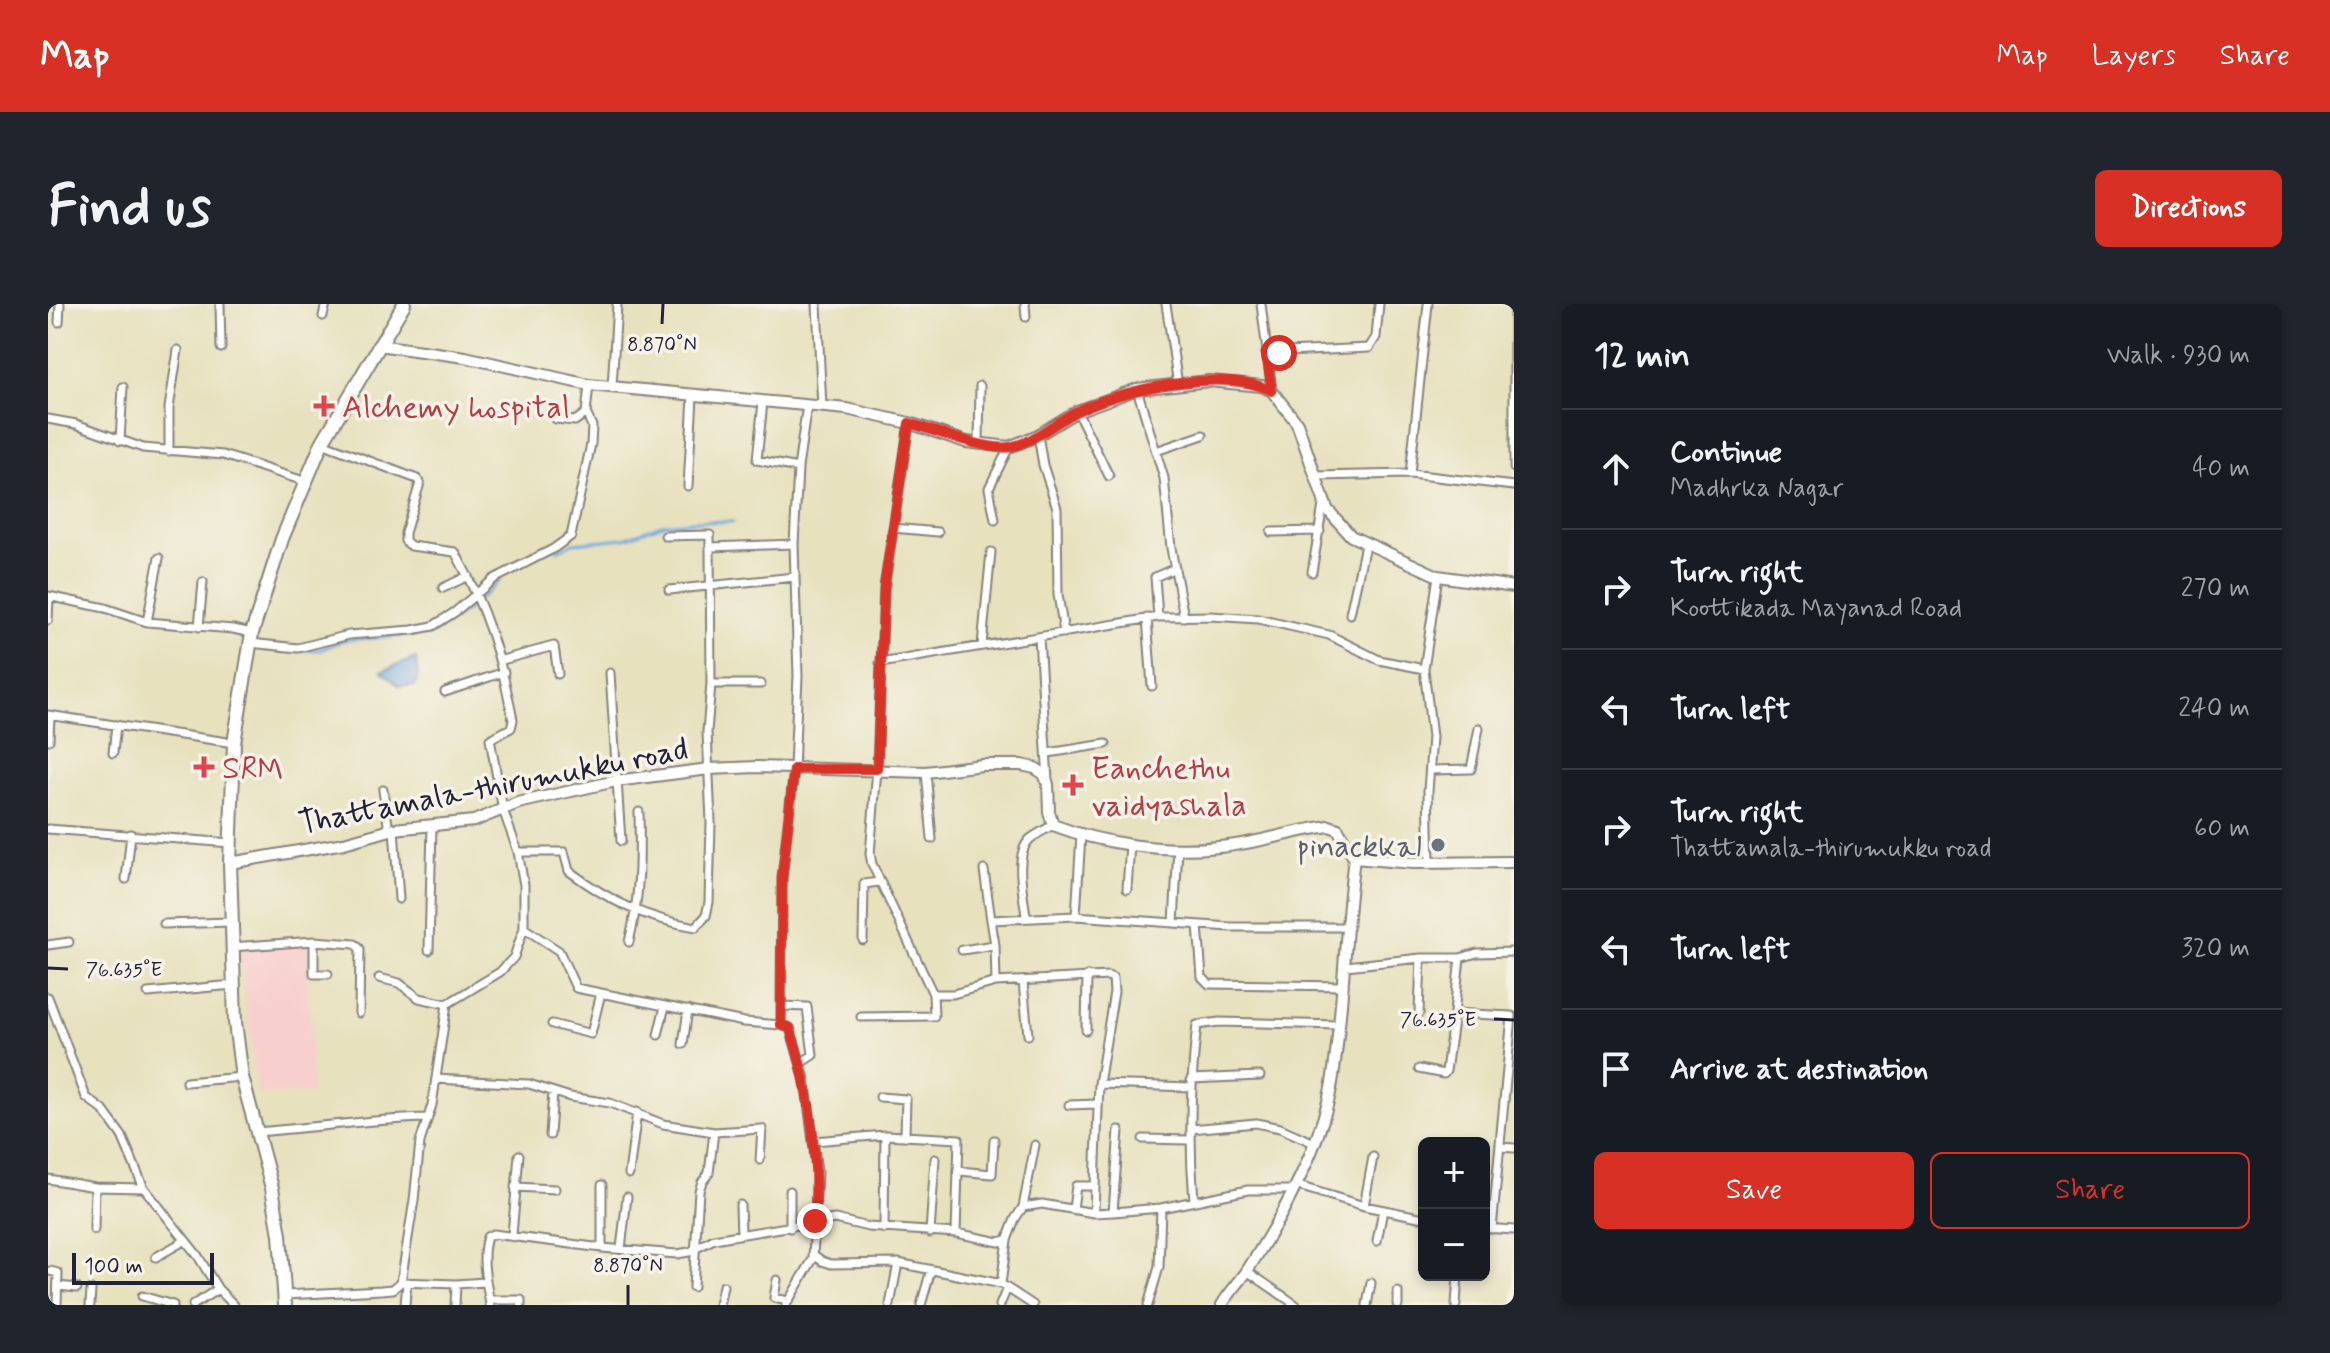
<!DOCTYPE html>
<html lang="en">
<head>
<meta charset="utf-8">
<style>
  body { margin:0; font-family:Mynerve,sans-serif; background:#20242c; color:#f1f3f6 }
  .controls { position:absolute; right:24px; bottom:24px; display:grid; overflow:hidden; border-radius:12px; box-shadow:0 4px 12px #0003 }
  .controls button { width:72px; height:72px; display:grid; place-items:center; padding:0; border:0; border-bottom:2px solid #363941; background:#171b24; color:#f1f3f6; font:40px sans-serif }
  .scale { position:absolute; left:24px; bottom:20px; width:142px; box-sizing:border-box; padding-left:8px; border:4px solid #22223b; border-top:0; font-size:22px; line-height:28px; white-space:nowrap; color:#22223b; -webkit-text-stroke:6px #f7f3e8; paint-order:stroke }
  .stop { position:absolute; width:24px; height:24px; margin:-18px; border:6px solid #d93025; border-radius:50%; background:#fff }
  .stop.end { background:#d93025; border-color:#fff; box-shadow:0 2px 8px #0008 }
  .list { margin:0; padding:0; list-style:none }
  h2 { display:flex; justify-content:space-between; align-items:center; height:104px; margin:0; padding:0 32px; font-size:34px }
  h2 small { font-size:26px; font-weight:400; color:#9ea1a6 }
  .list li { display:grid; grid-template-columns:52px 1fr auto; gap:24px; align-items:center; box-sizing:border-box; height:120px; padding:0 32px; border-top:2px solid #363941 }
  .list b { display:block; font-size:30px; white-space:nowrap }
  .list p { margin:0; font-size:26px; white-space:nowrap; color:#9ea1a6 }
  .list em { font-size:26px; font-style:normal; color:#9ea1a6 }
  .actions { display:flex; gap:16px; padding:24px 32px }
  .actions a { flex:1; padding:18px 0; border:2px solid #d93025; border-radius:12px; text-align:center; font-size:28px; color:#d93025 }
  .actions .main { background:#d93025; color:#fff }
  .icon { flex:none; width:44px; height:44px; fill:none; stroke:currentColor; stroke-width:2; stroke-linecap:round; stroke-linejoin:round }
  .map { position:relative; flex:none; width:1466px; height:1001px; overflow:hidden; border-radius:12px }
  header { display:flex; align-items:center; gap:48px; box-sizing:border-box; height:112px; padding:0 40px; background:#d93025; color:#fff }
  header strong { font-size:38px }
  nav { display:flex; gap:44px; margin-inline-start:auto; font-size:28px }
  .intro { display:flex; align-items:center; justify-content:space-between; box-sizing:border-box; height:192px; padding:0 48px }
  h1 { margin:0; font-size:56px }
  .button { padding:20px 36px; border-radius:12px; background:#d93025; color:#fff; font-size:28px; font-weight:700 }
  main { display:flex; gap:48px; padding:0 48px }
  aside { flex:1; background:#171b24; border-radius:12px; box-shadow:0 4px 12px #0003 }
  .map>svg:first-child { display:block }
  .built { fill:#f7d0ce }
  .water { fill:#72a8e0; stroke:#4a658e; stroke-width:2 }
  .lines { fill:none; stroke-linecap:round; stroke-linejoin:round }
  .stream { stroke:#72a8e0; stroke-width:3 }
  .street-casing { stroke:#84827c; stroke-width:11 }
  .secondary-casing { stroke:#84827c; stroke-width:14 }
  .primary-casing { stroke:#84827c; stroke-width:16 }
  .street { stroke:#fff; stroke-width:7 }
  .secondary { stroke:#fff; stroke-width:10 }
  .primary { stroke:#fff; stroke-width:12 }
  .route { stroke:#d93025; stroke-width:10 }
  .ticks { fill:none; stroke:#22223b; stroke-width:3 }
  .health-dot { fill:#e0444e; stroke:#f7f3e8; stroke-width:3 }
  .worship-dot { fill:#6b7280; stroke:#f7f3e8; stroke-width:3 }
  .labels { text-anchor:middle; stroke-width:7; stroke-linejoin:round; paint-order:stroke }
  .health-label { font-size:32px; fill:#be3a42; stroke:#f7f3e8; text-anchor:start }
  .street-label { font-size:32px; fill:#22223b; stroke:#f7f3e8 }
  .worship-label { font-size:32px; fill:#5b616d; stroke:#f7f3e8; text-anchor:end }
  .ticks-label { font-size:20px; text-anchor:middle; fill:#22223b; stroke:#f7f3e8; stroke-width:7; stroke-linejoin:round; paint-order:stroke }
</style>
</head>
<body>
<header>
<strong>Map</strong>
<nav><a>Map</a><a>Layers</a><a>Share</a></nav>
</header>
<div class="intro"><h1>Find us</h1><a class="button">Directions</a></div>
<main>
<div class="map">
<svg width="1466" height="1001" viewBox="0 0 1466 1001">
  <rect width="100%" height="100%" fill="#f7f3e8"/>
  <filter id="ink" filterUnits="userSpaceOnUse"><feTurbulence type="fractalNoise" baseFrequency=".0125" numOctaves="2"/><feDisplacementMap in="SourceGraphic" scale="16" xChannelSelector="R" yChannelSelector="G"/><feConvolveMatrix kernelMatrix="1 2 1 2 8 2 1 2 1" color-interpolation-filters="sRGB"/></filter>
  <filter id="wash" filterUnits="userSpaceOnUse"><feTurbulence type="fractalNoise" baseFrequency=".006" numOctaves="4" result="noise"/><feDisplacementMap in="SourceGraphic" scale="32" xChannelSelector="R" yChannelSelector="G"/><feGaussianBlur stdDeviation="1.8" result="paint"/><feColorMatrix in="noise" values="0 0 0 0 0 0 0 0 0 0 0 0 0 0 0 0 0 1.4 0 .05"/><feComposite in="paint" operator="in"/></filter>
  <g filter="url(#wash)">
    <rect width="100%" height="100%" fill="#e7e1be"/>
    <path class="built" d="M259,640l6,149 -55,2 -19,-146z"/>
    <path class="water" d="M368,354l2,18 -3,10h-16l-17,-15z"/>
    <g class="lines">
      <path class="stream" d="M509,246l16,-7 52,-5 37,-14 31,-3 40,1
        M432,295l21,-20
        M251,346h21l23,-10 89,-6 44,-30"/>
    </g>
  </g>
  <g filter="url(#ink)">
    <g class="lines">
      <g class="street-casing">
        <path id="street" d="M172,0l1,44
          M769,0l5,104
          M977,0l1,13
          M1118,0l12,81
          M1213,0l11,87
          M1466,8v156
          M275,12l3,-12
          M11,18l1,-18
          M1218,49l103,-5 7,-11 3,-33
          M564,83l5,-83
          M1089,85l27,89 7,70 13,69
          M715,98l-6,58 41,8
          M1029,107l32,65
          M0,115l28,5 67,24 80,7 81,26
          M508,115l19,2 11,-8
          M861,119l-25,165 -7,181 -7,85 2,10 61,130h20l43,-12 112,-6 5,2 1,14 -15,92 -5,129
          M990,131l5,30 14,43 1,86 6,39
          M72,137l3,-54
          M931,139l1,-57
          M121,147v-43l9,-58
          M1108,147l47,-16
          M1362,170l18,-170
          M1268,172l94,-2 104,12
          M640,182l5,-90
          M947,216l-6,-32 20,-41
          M845,224l45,4
          M1223,228l49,-1
          M617,232l45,-1v12l84,-3
          M1264,268l11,-67
          M395,284l25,-12
          M621,286l126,-13
          M0,292l57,12 42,14 86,7 19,4
          M1302,310l15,-69
          M1110,313l-3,-40 20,-9
          M1099,314l5,68
          M0,316l1,-23
          M99,318l12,-64
          M151,323l4,-45
          M991,334l9,142
          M202,339l48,5 51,-13 63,-5 21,-4 22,-14 39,-33 59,-30 18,-13 20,-92 1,-18 -6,-13 3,-28
          M934,341l9,-93
          M454,356l52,-14 4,28
          M832,359l278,-46 52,-1 48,3 71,16 50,25 45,9
          M562,369l11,168
          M663,380h50
          M397,388l59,-20
          M0,411l186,28
          M1,436l1,-24
          M65,449l3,-28
          M1000,449l58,-9
          M1383,466l40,-1 8,-41
          M878,468l6,67
          M335,486l6,41
          M0,525l183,14
          M346,525l5,70
          M470,548h46l5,19c42,31 75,47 127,56l10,-11 3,-14 2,-80 -4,-90 4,-48 -1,-137
          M1382,559l-2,-72 4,-54 -8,-68 14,-93
          M936,566l7,50 85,-4 154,11h119
          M78,575l5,-45
          M1079,585l3,-45
          M978,612c-2,-20 -13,-61 4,-77 7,-5 16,-10 23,-14
          M1028,612l5,-81
          M943,616l4,25 1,37
          M1126,619l4,-75
          M116,620l67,-2
          M1150,621l4,52 7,7 135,2
          M476,624l35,23 17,37 168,34 37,3 9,3 15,51 12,93 -4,87 -27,46
          M815,636l1,-56 15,-2
          M266,637v33h14
          M581,638c11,-43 11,-85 10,-130
          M0,641l21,-3
          M184,643l82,-6 41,3 5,5 -1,64
          M381,646l3,-125
          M914,646l33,-5
          M1412,654l-6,55 58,3 -20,213
          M1298,662l75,-8h39l17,-5 37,-1
          M331,674l20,5 20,15 28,6
          M975,678l5,53
          M100,689l85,-8
          M0,693l38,100 17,13 19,26 22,52 54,68 20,33 16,16
          M733,702l26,1 6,48 -12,8
          M1371,709l2,-55
          M813,713l73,-1 -1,-22
          M504,720l39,10 10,-41
          M733,721l1,-147 12,-109 4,-93 -4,-132 4,-76 9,-63
          M1038,726l1,-54
          M610,731l7,-29
          M635,740l5,-34
          M1371,765l25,5 2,-3 8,-58
          M388,775l93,5 41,13 40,6 53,21 51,8 -5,41 -7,9 -3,9 -6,96
          M1143,775l69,-3
          M138,778l56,-5
          M1051,780l92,3
          M832,793l26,2 -1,36
          M1021,801l29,-1
          M1143,825l65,-6 24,5 34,15
          M208,828c58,-4 115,-13 172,-14
          M666,828l48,-3 -2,31
          M502,831l3,-43
          M1095,835l46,1
          M766,837l71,-6 74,4 -3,94
          M1453,843l13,1
          M911,867l33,3 2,-34
          M581,870l8,-62
          M0,875l47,8 49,1
          M1247,881l69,21 60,12
          M467,883l40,2
          M1146,897c-5,-59 -4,-117 3,-176l22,-3 119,3
          M692,901l1,29
          M1316,902l9,-49
          M975,903l12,-62
          M1025,905l3,-23h19
          M1065,908l6,-82
          M742,924v-37
          M1436,924l30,2
          M836,925l1,-94
          M46,926l1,-43
          M882,929l5,-74
          M464,931l7,-80
          M1329,937l6,-31
          M554,944v-63
          M573,945l6,-52
          M766,951l8,6 9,3 67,-1 89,18 14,3 32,21
          M108,953l28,-16
          M2,967l8,2 -1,32
          M1199,967l49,34
          M729,976l-3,18 14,3
          M353,978l55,2 29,-2
          M953,980l6,-44
          M10,982l19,2
          M1350,988v13
          M237,991l96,-5 12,-1 8,-7 13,-82 6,-58 12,-37 15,-101 53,-32 14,-15 10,-29v-43l-6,-33 -15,-42 -13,-71 21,-11 2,-8c-12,-63 -27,-112 -58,-168l-44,-6 -6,-5v-8l15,-50 -3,-4 -95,-36
          M94,992l31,9
          M442,996h31v5
          M42,1001l1,-15
          M145,1001l25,-16
          M357,1001l2,-23
          M407,1001l1,-21
          M442,1001c-3,-22 -10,-46 -3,-68l6,-3 109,14 75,6 12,-2 25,-13 121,-20 33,8 88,6 43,9 8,-2 8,-21 8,-12 19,-3 52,9 19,-1 48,-4 87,-18h44
          M671,1001l4,-19
          M842,1001l8,-42
          M873,1001l10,-35
          M952,1001l7,-17
          M1100,1001l11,-38 2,-59
          M1319,1001l4,-22
          M1408,1001l2,-30"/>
      </g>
      <g class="secondary-casing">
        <path id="secondary" d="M330,41l87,12 124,28 258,24 62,14 57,19 43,5 29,-12 39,-24 60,-22 72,-8 53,5 10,5 25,32 30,86 24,27 87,40 76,11
          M182,559l114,-20 50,-14 80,-8 44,-18 98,-22 93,-12 49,-2 168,5 56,-7h39l14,3 9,6 4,10 1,28 4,13c50,19 111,28 166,22 37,-3 73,-16 110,-21l9,3 16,29 59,5 101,-1
          M1174,1001c7,-12 17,-22 25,-34 35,-54 74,-125 85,-188 12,-75 12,-150 22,-225"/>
      </g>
      <g class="primary-casing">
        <path id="primary" d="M237,1001l-5,-70 -8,-47 -30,-111 -7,-55 -5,-159 4,-120 18,-110 30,-94 40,-96 82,-139"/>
      </g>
      <use href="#street" class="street"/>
      <use href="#secondary" class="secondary"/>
      <use href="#primary" class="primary"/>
    </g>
  </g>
  <g class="lines" filter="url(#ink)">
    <path class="route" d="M767,917c3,-66 -4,-130 -25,-193l-9,-3 1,-147 12,-109h83l7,-181 25,-165c23,7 79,28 101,24 24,-5 44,-24 65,-35 45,-23 150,-45 197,-21l-6,-38h13"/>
  </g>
  <path class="ticks" d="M614,20l1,-20M0,664l20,1M1446,715l20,1M580,1001v-20"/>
  <g class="health-dot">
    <path d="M272 90h8v8h8v8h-8v8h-8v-8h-8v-8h8z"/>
    <path d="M152 451h8v8h8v8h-8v8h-8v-8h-8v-8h8z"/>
    <path d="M1021 469h8v8h8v8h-8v8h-8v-8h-8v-8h8z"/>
  </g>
  <circle class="worship-dot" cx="1390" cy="541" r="8"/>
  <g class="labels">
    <g class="health-label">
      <text x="294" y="113">Alchemy hospital</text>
      <text x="174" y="474">SRM</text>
      <text x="1043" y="474">Eanchethu<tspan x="1043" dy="37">vaidyashala</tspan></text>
    </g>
    <g class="street-label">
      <text transform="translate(445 481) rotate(-11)" y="11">Thattamala-thirumukku road</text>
    </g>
    <g class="worship-label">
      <text x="1374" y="552">pinackkal</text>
    </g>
  </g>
  <g class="ticks-label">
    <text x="614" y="47">8.870°N</text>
    <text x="76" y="672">76.635°E</text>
    <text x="1390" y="722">76.635°E</text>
    <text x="580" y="968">8.870°N</text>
  </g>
</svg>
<div class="controls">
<button>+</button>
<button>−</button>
</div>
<div class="scale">100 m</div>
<div class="stop" style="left:1231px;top:49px"></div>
<div class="stop end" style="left:767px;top:917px"></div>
</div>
<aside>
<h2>12 min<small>Walk · 930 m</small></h2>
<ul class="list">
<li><svg class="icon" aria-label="ahead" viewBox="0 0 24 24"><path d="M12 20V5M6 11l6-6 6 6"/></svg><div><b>Continue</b><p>Madhrka Nagar</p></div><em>40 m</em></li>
<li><svg class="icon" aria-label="right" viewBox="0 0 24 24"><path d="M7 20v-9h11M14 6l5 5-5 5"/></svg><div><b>Turn right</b><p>Koottikada Mayanad Road</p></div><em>270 m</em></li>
<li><svg class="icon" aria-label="left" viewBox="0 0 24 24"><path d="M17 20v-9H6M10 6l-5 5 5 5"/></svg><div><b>Turn left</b></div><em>240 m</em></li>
<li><svg class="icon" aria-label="right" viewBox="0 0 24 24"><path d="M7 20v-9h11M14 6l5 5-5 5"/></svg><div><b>Turn right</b><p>Thattamala-thirumukku road</p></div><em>60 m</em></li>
<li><svg class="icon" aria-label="left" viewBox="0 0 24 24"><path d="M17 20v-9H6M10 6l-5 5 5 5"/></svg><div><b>Turn left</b></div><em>320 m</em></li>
<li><svg class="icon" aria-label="arrive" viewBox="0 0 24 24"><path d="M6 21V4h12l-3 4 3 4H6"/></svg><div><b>Arrive at destination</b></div></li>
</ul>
<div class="actions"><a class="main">Save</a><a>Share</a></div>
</aside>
</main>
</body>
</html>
